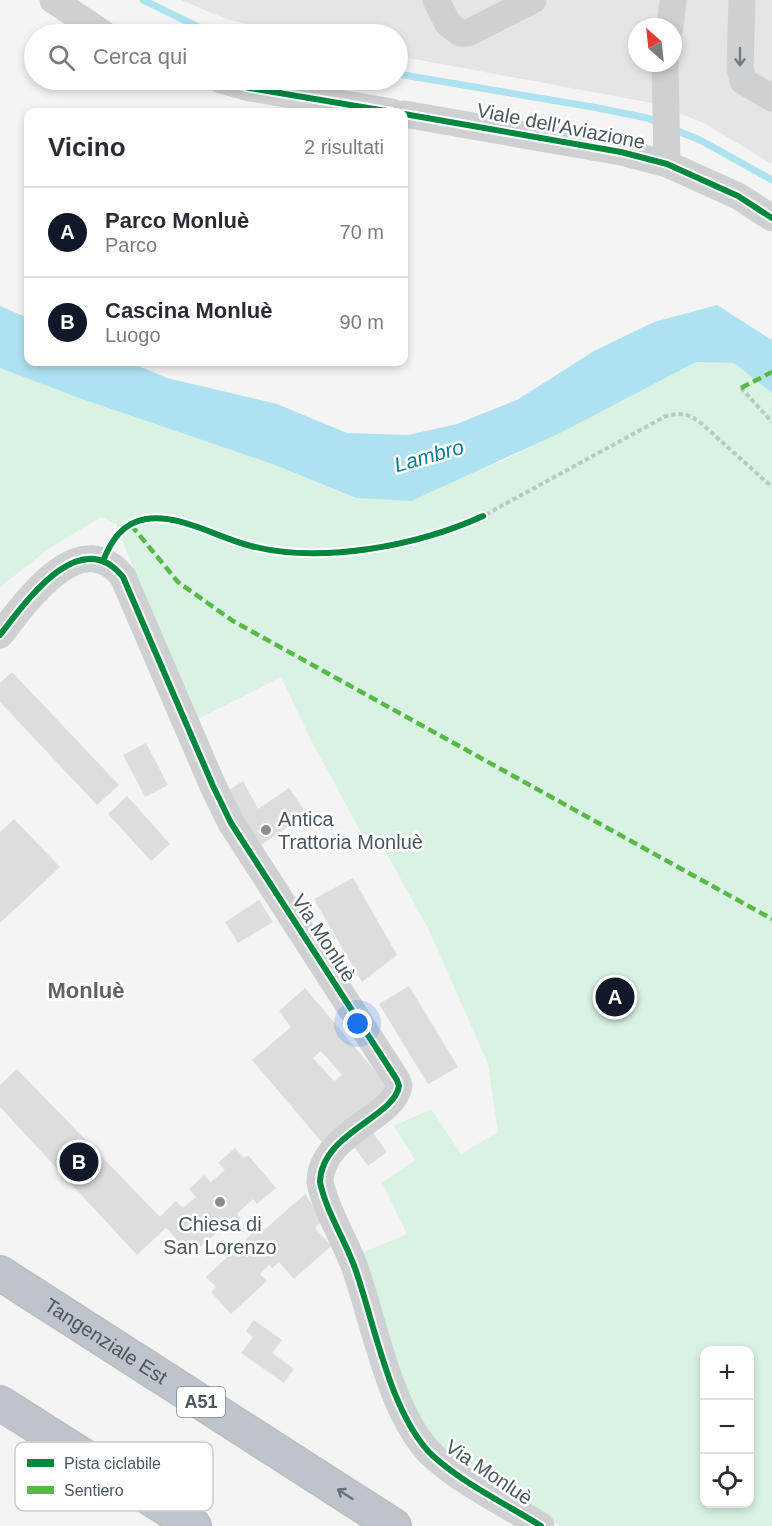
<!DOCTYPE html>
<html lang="it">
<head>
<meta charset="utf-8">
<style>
  body { margin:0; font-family:Arial,sans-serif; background:#f7f7f7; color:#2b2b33 }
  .controls { position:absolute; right:18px; bottom:18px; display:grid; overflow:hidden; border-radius:12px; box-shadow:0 3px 9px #0003 }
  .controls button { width:54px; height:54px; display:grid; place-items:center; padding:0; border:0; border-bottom:2px solid #e1e1e2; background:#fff; color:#2b2b33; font:30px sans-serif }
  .compass { position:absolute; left:628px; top:18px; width:54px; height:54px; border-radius:50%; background:#fff; box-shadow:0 3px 9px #0003; rotate:333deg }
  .you { position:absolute; left:358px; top:1024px; width:21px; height:21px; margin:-15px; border:4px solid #fff; border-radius:50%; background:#1a73e8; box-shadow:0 0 0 9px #1a73e833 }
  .badge { display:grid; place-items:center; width:39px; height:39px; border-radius:50%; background:#111827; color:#fff; font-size:20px; font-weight:700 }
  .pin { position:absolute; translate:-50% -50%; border:3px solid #fff; box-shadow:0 2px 6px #0006 }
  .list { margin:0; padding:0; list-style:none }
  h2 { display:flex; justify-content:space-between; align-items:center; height:78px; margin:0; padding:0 24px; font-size:26px }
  h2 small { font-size:20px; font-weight:400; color:#7c7c81 }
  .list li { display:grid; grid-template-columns:39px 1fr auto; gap:18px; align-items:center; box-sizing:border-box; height:90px; padding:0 24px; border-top:2px solid #e1e1e2 }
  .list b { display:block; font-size:22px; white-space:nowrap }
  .list p { margin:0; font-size:20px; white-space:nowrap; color:#7c7c81 }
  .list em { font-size:20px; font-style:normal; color:#7c7c81 }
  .icon { flex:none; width:33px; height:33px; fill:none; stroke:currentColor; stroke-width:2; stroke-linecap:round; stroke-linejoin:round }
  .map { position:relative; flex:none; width:772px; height:1526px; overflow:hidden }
  .search { position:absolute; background:#fff; box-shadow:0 3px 9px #0003; left:24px; top:24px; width:384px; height:66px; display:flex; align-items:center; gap:15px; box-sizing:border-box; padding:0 21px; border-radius:33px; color:#7c7c81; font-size:22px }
  .panel { position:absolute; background:#fff; box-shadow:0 3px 9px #0003; left:24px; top:108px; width:384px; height:258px; border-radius:12px }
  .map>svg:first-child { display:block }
  .airport { fill:#e4e5e7; fill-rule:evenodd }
  .green { fill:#d9f2e3; fill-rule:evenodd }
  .water { fill:#aee2f0 }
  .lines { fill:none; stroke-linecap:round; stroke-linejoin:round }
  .stream { stroke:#aee2f0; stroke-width:7 }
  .building { fill:#ddddde; fill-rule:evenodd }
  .highway-casing { stroke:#b9bec3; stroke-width:36 }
  .path { stroke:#bcc7c4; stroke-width:4; stroke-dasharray:4.5 3; stroke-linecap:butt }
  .minor { stroke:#ced0d2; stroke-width:27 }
  .highway { stroke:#bec4c9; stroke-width:33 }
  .quiet { stroke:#58b947; stroke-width:4.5; stroke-dasharray:9 4.5; stroke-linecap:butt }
  .cycleway-casing { stroke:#fff; stroke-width:10 }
  .cycleway { stroke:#00873e; stroke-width:6 }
  .oneway { stroke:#727b83 }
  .oneway2 { stroke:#67727b }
  .poi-dot { fill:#868d94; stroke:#fff; stroke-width:2 }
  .labels { text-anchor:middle; stroke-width:5; stroke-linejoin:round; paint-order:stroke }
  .shield { fill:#fff; stroke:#808990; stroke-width:1.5 }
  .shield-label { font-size:18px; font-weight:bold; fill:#4a5661 }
  .street-label { font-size:20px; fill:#4a5661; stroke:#fff }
  .poi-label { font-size:20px; fill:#4a5661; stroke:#fff; text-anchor:start }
  .water-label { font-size:21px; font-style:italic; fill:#0c7c9b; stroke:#fff }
  .quarter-label { font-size:22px; font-weight:bold; fill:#5f6368; stroke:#fff }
  .key { fill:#fff; stroke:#c9ccd0; stroke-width:1.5 }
  .key-label { font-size:16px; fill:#4a5661 }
</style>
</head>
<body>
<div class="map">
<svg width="772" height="1526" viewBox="0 0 772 1526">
  <rect width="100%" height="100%" fill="#f4f4f4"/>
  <path class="airport" d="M181,0h591v164l-68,-41 -52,-20 -254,-47v-22h-109l-63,-15zM637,27h36v36h-36z"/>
  <path class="green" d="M696,362l38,1 38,30v1133h-212l-108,-67 -14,-13 -23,-33 -56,-159 48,-20 -25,-51 33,-23 -21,-34 37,-17 30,45 37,-22 -10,-68 -59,-134 -55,-99 -11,5 -52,-96 -30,-63 -87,44 -78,-197 -15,-7 -51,31 -50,39v-219l79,30 196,67 80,33 146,-36zM704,1350h46v154h-46z"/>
  <path class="water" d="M717,305l55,35v53l-38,-30 -38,-1 -136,71 -149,68 -55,-3 -81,-33 -196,-67 -79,-30v-62l28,12v44h101l38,16 110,26 70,29 61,2 49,-11 60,-24 77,-49 60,-29z"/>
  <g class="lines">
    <path class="stream" d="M143,0l70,34
      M398,74l200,34 49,10 13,5
      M673,129l29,12 70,39"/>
  </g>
  <path class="building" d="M12,672l107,113 -22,20 -97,-103v-19z
    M146,743l22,42 -23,12 -22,-42z
    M243,781l15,28 31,-21 18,26 -49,33 -32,-55z
    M127,796l43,48 -19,17 -43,-47z
    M14,819l46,48 -60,56v-91z
    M353,878l44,77 -35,27 -48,-83z
    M259,900l14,22 -35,21 -13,-21z
    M409,986l49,81 -30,17 -49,-80z
    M305,988l86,102 -66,56 -73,-86 39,-33 -12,-16zM321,1051l21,24 -8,6 -21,-23z
    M17,1069l143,148 16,-16 7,7 13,-11 -7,-8 15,-14 7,7 14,-12 -7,-7 17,-15 9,10 4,-3 28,33 -19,16 -4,-5 -16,15 4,5 -12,11 -4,-4 -34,29 -25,-27 -29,27 -137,-148v-22z
    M373,1133l14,19 -19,14 -14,-19z
    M305,1194l18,26 -8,8 16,18 -37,33 -15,-17 -7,6 -3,-3 -9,9 7,7 -36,33 -20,-22 5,-5 -10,-10 53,-50 4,4z
    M254,1320l28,20 -10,13 22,16 -10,14 -43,-30 12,-16 -7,-6z"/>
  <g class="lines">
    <g class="highway-casing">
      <g id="highway">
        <path id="s1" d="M0,1273l394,253"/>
        <path d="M0,1403l194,123"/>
      </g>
    </g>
    <path class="path" d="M741,388l31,34
      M113,539c8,-9 19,-17 30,-19 30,-7 77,18 107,26 16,4 33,7 50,8 58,2 130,-14 183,-38l183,-100c15,-4 24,-2 36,8l70,63"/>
    <path class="minor" d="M53,0l51,34
      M436,0l12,24 12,9h8l65,-33
      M742,0l-2,68 3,13 29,17
      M670,27l3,-27
      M665,63l2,101
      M221,80l29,8 142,24
      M404,114l217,38 46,12 71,32 34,22
      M0,635c25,-32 80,-112 123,-58l90,209 18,37 166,257 2,6c-5,32 -78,47 -79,96 6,30 26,59 36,89 19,55 35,145 77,185 31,28 73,48 108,70"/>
    <use href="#highway" class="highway"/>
    <path class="quiet" d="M741,388l31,-16
      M131,525l47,57 55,39 539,298"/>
    <g class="cycleway-casing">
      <path id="cycleway" d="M221,80l29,8 142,24
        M404,114l217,38 46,12 71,32 34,22
        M103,561c8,-20 19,-38 43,-42 35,-5 72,19 105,27 71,18 166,0 232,-30
        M0,635c25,-32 80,-112 123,-58l90,209 18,37 166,257 2,6c-5,32 -78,47 -79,96 6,30 26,59 36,89 19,55 35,145 77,185 31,28 73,48 108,70"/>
    </g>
    <use href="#cycleway" class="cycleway"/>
  </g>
  <defs><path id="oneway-shaft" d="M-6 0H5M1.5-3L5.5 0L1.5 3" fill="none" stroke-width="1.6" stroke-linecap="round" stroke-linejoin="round" transform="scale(1.5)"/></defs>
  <use class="oneway" href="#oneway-shaft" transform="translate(740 57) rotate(90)"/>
  <use class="oneway2" href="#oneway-shaft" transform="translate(345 1494) rotate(-147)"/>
  <g class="poi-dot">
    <circle cx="266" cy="830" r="6"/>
    <circle cx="220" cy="1202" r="6"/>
  </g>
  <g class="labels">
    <rect class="shield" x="177" y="1387" width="48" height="30" rx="4.5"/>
    <g class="shield-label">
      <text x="201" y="1408">A51</text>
    </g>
    <g class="street-label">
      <text transform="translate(561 126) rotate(11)" y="7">Viale dell'Aviazione</text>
      <text transform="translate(324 938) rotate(57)" y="7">Via Monluè</text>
      <text dy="7" stroke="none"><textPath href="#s1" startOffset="126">Tangenziale Est</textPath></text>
      <text transform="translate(489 1472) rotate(34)" y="7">Via Monluè</text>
    </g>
    <g class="poi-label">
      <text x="278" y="826">Antica<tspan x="278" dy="23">Trattoria Monluè</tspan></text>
      <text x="220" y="1231" text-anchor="middle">Chiesa di<tspan x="220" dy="23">San Lorenzo</tspan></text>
    </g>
    <g class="water-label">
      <text transform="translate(429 456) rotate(-16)" y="7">Lambro</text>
    </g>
    <g class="quarter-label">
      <text x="86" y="998">Monluè</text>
    </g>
  </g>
  <rect x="15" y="1442" width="198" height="69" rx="9" class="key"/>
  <rect x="27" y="1459" width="27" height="8" fill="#00873e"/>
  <rect x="27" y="1486" width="27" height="8" fill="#58b947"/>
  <g class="key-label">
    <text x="64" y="1469">Pista ciclabile</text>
    <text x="64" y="1496">Sentiero</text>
  </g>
</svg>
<div class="controls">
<button>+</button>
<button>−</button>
<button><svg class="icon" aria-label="locate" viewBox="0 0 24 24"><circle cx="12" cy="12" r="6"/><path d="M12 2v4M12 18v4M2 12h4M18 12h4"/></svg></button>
</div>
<svg class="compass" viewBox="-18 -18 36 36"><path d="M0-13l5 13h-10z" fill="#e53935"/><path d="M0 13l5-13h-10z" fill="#7c7c81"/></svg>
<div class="you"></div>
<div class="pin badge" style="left:615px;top:997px">A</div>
<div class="pin badge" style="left:79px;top:1162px">B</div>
<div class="search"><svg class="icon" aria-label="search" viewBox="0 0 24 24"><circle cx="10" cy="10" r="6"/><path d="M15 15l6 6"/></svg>Cerca qui</div>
<section class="panel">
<h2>Vicino<small>2 risultati</small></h2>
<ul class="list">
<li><span class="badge">A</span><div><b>Parco Monluè</b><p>Parco</p></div><em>70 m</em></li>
<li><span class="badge">B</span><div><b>Cascina Monluè</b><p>Luogo</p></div><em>90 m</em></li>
</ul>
</section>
</div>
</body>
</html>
